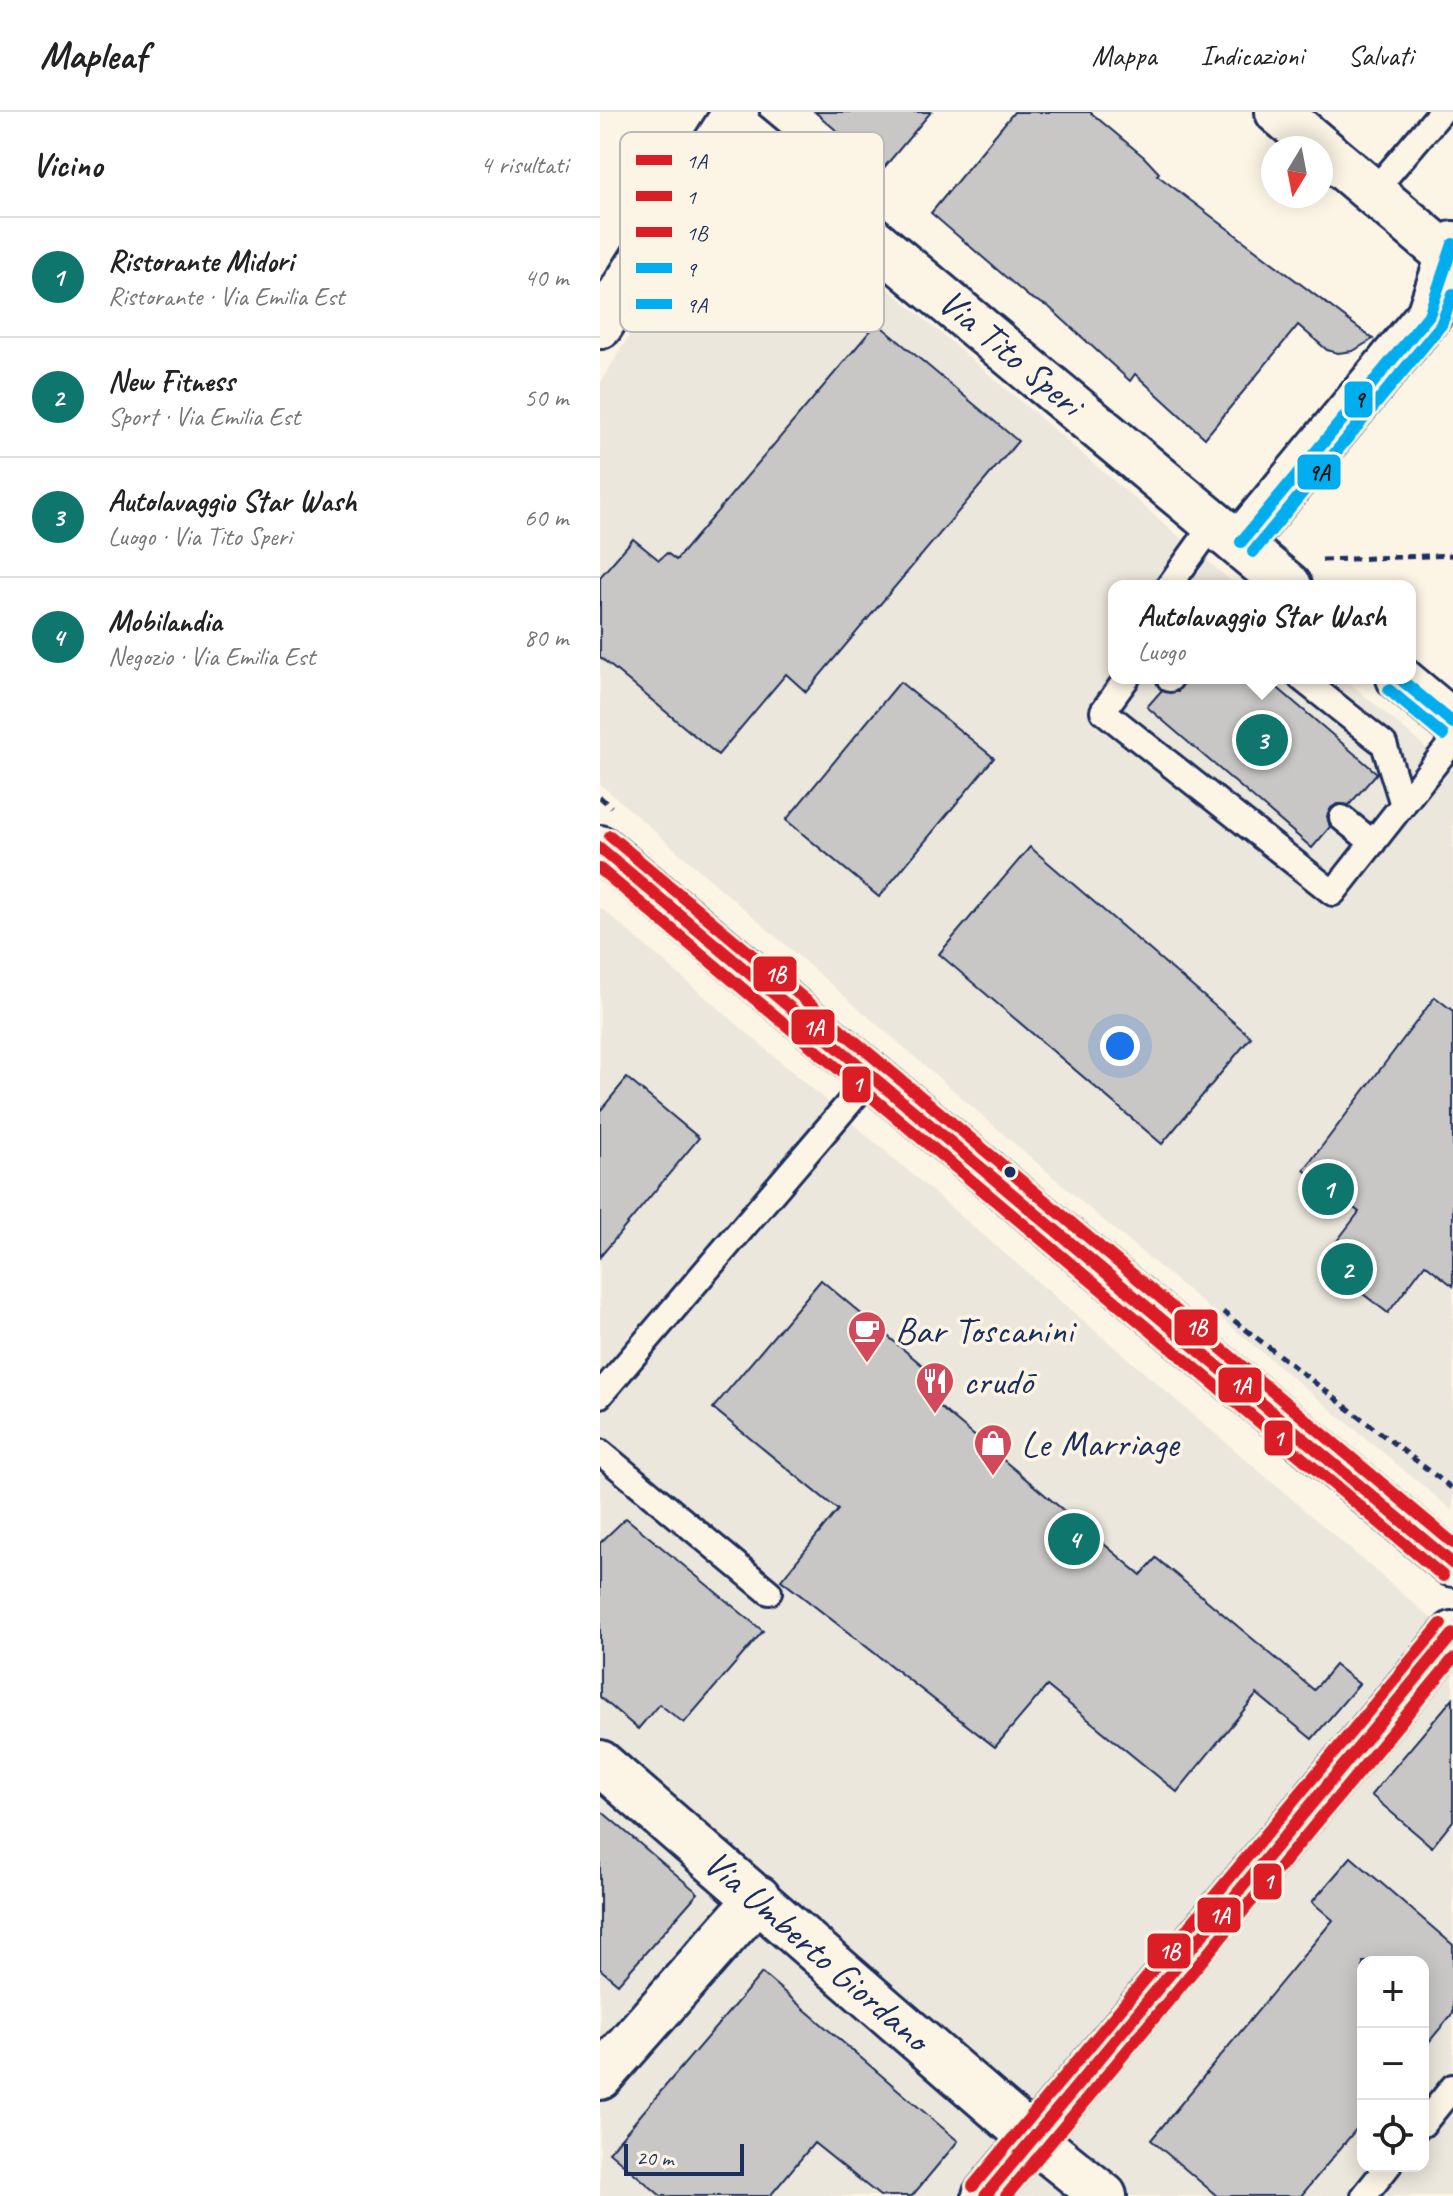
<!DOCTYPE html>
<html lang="it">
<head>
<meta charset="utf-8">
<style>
  body { margin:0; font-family:Caveat,sans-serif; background:#f6f6f6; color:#222 }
  .controls { position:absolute; right:24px; bottom:24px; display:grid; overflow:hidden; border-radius:16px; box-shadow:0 4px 20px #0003 }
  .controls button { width:72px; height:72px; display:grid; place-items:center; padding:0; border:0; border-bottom:2px solid #e0e0e0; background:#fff; color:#222; font:40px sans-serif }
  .compass { position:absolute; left:661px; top:24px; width:72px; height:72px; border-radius:50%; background:#fff; box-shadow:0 4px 20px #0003; rotate:190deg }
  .scale { position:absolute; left:24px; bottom:20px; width:120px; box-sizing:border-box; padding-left:8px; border:4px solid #1b2f5e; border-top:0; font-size:22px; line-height:28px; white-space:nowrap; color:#1b2f5e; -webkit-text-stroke:6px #fcf5e5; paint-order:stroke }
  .you { position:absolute; left:520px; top:934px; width:28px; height:28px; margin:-20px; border:6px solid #fff; border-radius:50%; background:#1a73e8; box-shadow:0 0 0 12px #1a73e833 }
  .badge { display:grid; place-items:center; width:52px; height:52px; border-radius:50%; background:#0f766e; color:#fff; font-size:26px; font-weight:700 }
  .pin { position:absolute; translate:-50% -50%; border:4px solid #fff; box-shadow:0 2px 8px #0006 }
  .popup { position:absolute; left:508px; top:468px; width:308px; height:104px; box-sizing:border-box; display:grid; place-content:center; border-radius:16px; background:#fff; filter:drop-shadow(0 2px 6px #0005); font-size:26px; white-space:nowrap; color:#767676 }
  .popup b { font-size:30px; color:#222 }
  .popup::after { content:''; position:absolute; left:50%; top:100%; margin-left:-16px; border:16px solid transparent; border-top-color:#fff }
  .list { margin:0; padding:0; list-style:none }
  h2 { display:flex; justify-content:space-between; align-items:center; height:104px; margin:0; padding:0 32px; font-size:34px }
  h2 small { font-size:26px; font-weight:400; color:#767676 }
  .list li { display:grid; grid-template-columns:52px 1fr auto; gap:24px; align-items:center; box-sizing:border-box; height:120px; padding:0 32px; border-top:2px solid #e0e0e0 }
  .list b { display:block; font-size:30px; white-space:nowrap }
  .list p { margin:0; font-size:26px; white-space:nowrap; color:#767676 }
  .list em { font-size:26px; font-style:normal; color:#767676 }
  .icon { flex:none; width:44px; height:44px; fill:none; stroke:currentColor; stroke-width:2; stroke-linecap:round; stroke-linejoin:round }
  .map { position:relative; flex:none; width:853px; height:2084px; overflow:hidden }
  header { display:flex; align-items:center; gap:48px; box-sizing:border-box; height:112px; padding:0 40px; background:#fff; border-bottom:2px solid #e0e0e0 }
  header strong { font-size:38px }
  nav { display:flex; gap:44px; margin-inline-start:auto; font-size:28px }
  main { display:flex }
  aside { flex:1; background:#fff }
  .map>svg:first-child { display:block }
  .built { fill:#ece7dc; fill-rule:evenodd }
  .building { fill:#c8c7c6; stroke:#1b2f5e; stroke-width:2 }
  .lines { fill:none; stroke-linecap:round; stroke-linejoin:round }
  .service-casing { stroke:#1b2f5e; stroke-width:30 }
  .minor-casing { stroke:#1b2f5e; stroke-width:50 }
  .secondary-casing { stroke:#1b2f5e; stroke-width:50 }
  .path { stroke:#1b2f5e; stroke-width:5; stroke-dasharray:8 6; stroke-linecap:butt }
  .service { stroke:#fcf5e5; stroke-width:24 }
  .minor { stroke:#fcf5e5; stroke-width:44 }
  .secondary { stroke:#fcf5e5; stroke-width:44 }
  .bus-1-casing { stroke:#fcf5e5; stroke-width:18 }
  .bus-2-casing { stroke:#fcf5e5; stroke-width:18 }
  .bus-3-casing { stroke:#fcf5e5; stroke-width:18 }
  .bus-4-casing { stroke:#fcf5e5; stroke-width:18 }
  .bus-5-casing { stroke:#fcf5e5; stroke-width:18 }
  .bus-1 { stroke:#db1e26; stroke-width:12 }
  .bus-2 { stroke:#db1e26; stroke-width:12 }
  .bus-3 { stroke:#db1e26; stroke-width:12 }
  .bus-4 { stroke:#00adef; stroke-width:12 }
  .bus-5 { stroke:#00adef; stroke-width:12 }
  .bus-dot { fill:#1b2f5e; stroke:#fcf5e5; stroke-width:3 }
  .labels { text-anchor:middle; stroke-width:7; stroke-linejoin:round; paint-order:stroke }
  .street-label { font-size:38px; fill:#1b2f5e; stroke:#fcf5e5 }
  .poi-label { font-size:38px; fill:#1b2f5e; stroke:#fcf5e5; text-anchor:start }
  .key { fill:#fcf5e5; stroke:#b8babc; stroke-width:2 }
  .key-label { font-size:22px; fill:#1b2f5e }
  .line-badge { stroke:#fcf5e5; stroke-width:3 }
  .badge-label { font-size:22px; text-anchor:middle; font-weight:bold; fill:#fff }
  .pale-badge-label { font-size:22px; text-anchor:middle; font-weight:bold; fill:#111 }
</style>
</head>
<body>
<header>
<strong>Mapleaf</strong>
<nav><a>Mappa</a><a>Indicazioni</a><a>Salvati</a></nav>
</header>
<main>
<aside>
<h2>Vicino<small>4 risultati</small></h2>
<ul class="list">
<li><span class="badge">1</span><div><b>Ristorante Midori</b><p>Ristorante · Via Emilia Est</p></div><em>40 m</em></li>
<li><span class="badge">2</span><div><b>New Fitness</b><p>Sport · Via Emilia Est</p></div><em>50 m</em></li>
<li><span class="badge">3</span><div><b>Autolavaggio Star Wash</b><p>Luogo · Via Tito Speri</p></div><em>60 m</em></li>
<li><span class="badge">4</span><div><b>Mobilandia</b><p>Negozio · Via Emilia Est</p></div><em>80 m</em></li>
</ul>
</aside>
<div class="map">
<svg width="853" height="2084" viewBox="0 0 853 2084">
  <rect width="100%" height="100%" fill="#fcf5e5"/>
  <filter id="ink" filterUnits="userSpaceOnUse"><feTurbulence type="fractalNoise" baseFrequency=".0125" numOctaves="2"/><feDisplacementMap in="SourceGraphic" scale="16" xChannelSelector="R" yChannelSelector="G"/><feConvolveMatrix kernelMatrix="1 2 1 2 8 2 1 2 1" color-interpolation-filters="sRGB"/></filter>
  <g filter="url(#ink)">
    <path class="built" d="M138,63l18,3 15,10 466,398h-123v92h230l109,93v740l-362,-301 -491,-426v-400l122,-204z
      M0,795l853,730v559h-853zM763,1850h60v204h-60z"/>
    <path class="building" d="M215,0h116l-49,58z
      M414,0h76l54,45 15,16 -2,2 216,164 -20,12 -15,2 -11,-3 -29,-25 -93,113 -70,-64 -5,7 -81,-74 -20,-10 -98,-84z
      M277,211l141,118 -212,251 -20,-18 -68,81 -118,-98v-80l33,-38 26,21 8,-7 9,7z
      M585,566h81l111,95 -28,32 -12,-1 -6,4 -4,8 3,11 -18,21 -165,-141 14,-16 17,1z
      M300,570l94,76 -115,139 -93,-77z
      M430,735l221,190 -89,107 -223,-190z
      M835,885l18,14v275l-28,-22 -37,49 -67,-51 38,-50 -55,-42z
      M27,966l72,60 -99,119v-146z
      M221,1168l127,107 -13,16 206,172 15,-17 158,132 21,-25 24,19 -47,55 -55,-45 -80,98 -130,-106 -52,61 -214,-167 57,-70 -125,-102z
      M26,1406l137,113 -79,92 -25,-19 -21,25 -38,-32v-154z
      M853,1586v123l-21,26 -61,-52z
      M0,1698l98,83 -80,91 -18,-15z
      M751,1745l102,88v68l-30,36v-87h-60v159l-62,75h-84l-66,-56 182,-220 -21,-18z
      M162,1861l196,168 -46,55h-32l-66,-53 -44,53h-109l-52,-44z"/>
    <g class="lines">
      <g class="service-casing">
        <path id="service" d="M773,80l68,-80
          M569,474l46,-64
          M527,566l-24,33 230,182 120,-152
          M570,566v1
          M701,566l83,66 19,61
          M742,706l31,25
          M0,1283l273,-320
          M0,1340l169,140
          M823,2012l30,-37
          M764,2084l24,-30"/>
      </g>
      <g class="minor-casing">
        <path id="minor" d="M678,0l169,143
          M130,9l559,465
          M0,214l136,-214
          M641,430l188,-227 24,-71
          M799,566l54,45
          M0,1651l433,376 71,57
          M0,1965l158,-179
          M385,2084l468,-562"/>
      </g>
      <g class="secondary-casing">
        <path id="secondary" d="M0,736l853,716"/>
      </g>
      <path class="path" d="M722,448l131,-5
        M0,685l11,10
        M623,1200l230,177"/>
      <use href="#service" class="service"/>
      <use href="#minor" class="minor"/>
      <use href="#secondary" class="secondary"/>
      <g class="bus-1-casing">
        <path id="bus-1" d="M0,736l853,716
          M385,2084l468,-562"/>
      </g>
      <g class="bus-2-casing">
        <path id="bus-2" d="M0,757l843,707
          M406,2084l447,-537"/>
      </g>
      <g class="bus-3-casing">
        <path id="bus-3" d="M10,724l843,707
          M373,2074l468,-562"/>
      </g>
      <g class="bus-4-casing">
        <path id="bus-4" d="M641,430l188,-227 24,-71
          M799,566l54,45"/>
      </g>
      <g class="bus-5-casing">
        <path id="bus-5" d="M653,440l188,-227 12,-31
          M789,578l54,45"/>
      </g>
      <use href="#bus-1" class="bus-1"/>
      <use href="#bus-2" class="bus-2"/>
      <use href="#bus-3" class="bus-3"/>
      <use href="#bus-4" class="bus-4"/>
      <use href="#bus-5" class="bus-5"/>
    </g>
  </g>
  <defs>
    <g id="cafe-pin" transform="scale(2)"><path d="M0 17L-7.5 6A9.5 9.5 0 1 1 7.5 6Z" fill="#d1495b" stroke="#fcf5e5"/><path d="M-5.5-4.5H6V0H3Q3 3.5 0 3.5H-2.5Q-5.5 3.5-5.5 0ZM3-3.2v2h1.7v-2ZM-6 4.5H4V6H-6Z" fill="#fff"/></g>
    <g id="restaurant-pin" transform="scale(2)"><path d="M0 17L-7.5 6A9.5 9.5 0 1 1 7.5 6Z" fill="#d1495b" stroke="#fcf5e5"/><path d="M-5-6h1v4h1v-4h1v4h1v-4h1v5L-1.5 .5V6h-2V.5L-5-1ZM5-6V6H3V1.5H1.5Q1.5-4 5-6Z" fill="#fff"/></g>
    <g id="shop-pin" transform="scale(2)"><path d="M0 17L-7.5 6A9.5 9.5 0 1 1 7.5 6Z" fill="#d1495b" stroke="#fcf5e5"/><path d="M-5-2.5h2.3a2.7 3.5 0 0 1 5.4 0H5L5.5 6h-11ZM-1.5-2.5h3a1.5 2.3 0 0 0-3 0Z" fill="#fff"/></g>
  </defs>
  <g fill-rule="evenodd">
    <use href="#cafe-pin" x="267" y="1218"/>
    <use href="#restaurant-pin" x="335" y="1269"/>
    <use href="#shop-pin" x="393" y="1331"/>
  </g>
  <circle class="bus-dot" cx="410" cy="1060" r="7"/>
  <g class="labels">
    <g class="street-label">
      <text transform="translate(411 240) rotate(40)" y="13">Via Tito Speri</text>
      <text transform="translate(217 1838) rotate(41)" y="13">Via Umberto Giordano</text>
    </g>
    <g class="poi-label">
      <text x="295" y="1231">Bar Toscanini</text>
      <text x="363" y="1282">crudō</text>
      <text x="421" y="1344">Le Marriage</text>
    </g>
  </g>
  <rect x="20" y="20" width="264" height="200" rx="12" class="key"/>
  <rect x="36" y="43" width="36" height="10" fill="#db1e26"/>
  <rect x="36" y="79" width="36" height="10" fill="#db1e26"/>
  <rect x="36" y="115" width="36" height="10" fill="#db1e26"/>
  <rect x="36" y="151" width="36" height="10" fill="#00adef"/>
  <rect x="36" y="187" width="36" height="10" fill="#00adef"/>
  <g class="key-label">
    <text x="86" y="56">1A</text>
    <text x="86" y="92">1</text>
    <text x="86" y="128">1B</text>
    <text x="86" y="164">9</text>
    <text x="86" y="200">9A</text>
  </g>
  <g class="line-badge">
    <rect x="743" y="268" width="31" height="39" rx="8" fill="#00adef"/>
    <rect x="696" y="341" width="46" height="38" rx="8" fill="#00adef"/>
    <rect x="152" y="843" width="46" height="38" rx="8" fill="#db1e26"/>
    <rect x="190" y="896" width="46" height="38" rx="8" fill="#db1e26"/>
    <rect x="241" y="953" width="31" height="39" rx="8" fill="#db1e26"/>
    <rect x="573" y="1196" width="46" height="39" rx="8" fill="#db1e26"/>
    <rect x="617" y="1254" width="46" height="38" rx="8" fill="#db1e26"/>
    <rect x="663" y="1307" width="31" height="38" rx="8" fill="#db1e26"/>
    <rect x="652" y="1750" width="31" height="39" rx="8" fill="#db1e26"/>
    <rect x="596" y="1784" width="46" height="38" rx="8" fill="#db1e26"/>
    <rect x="546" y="1820" width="46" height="38" rx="8" fill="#db1e26"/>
  </g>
  <g class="badge-label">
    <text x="175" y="870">1B</text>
    <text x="213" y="923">1A</text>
    <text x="257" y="980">1</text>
    <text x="596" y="1223">1B</text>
    <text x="640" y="1281">1A</text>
    <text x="678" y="1334">1</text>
    <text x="668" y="1777">1</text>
    <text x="619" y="1811">1A</text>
    <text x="569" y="1847">1B</text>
  </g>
  <g class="pale-badge-label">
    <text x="759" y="295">9</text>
    <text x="719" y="368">9A</text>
  </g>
</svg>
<div class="controls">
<button>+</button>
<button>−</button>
<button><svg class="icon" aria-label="locate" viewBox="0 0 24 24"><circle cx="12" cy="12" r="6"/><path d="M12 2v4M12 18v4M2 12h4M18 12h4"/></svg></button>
</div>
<svg class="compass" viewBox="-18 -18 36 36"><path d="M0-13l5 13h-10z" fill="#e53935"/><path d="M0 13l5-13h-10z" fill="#767676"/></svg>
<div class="scale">20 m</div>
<div class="you"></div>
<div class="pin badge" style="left:728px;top:1077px">1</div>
<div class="pin badge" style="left:747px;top:1157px">2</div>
<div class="pin badge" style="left:662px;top:628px">3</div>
<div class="popup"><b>Autolavaggio Star Wash</b>Luogo</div>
<div class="pin badge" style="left:474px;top:1427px">4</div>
</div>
</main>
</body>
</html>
